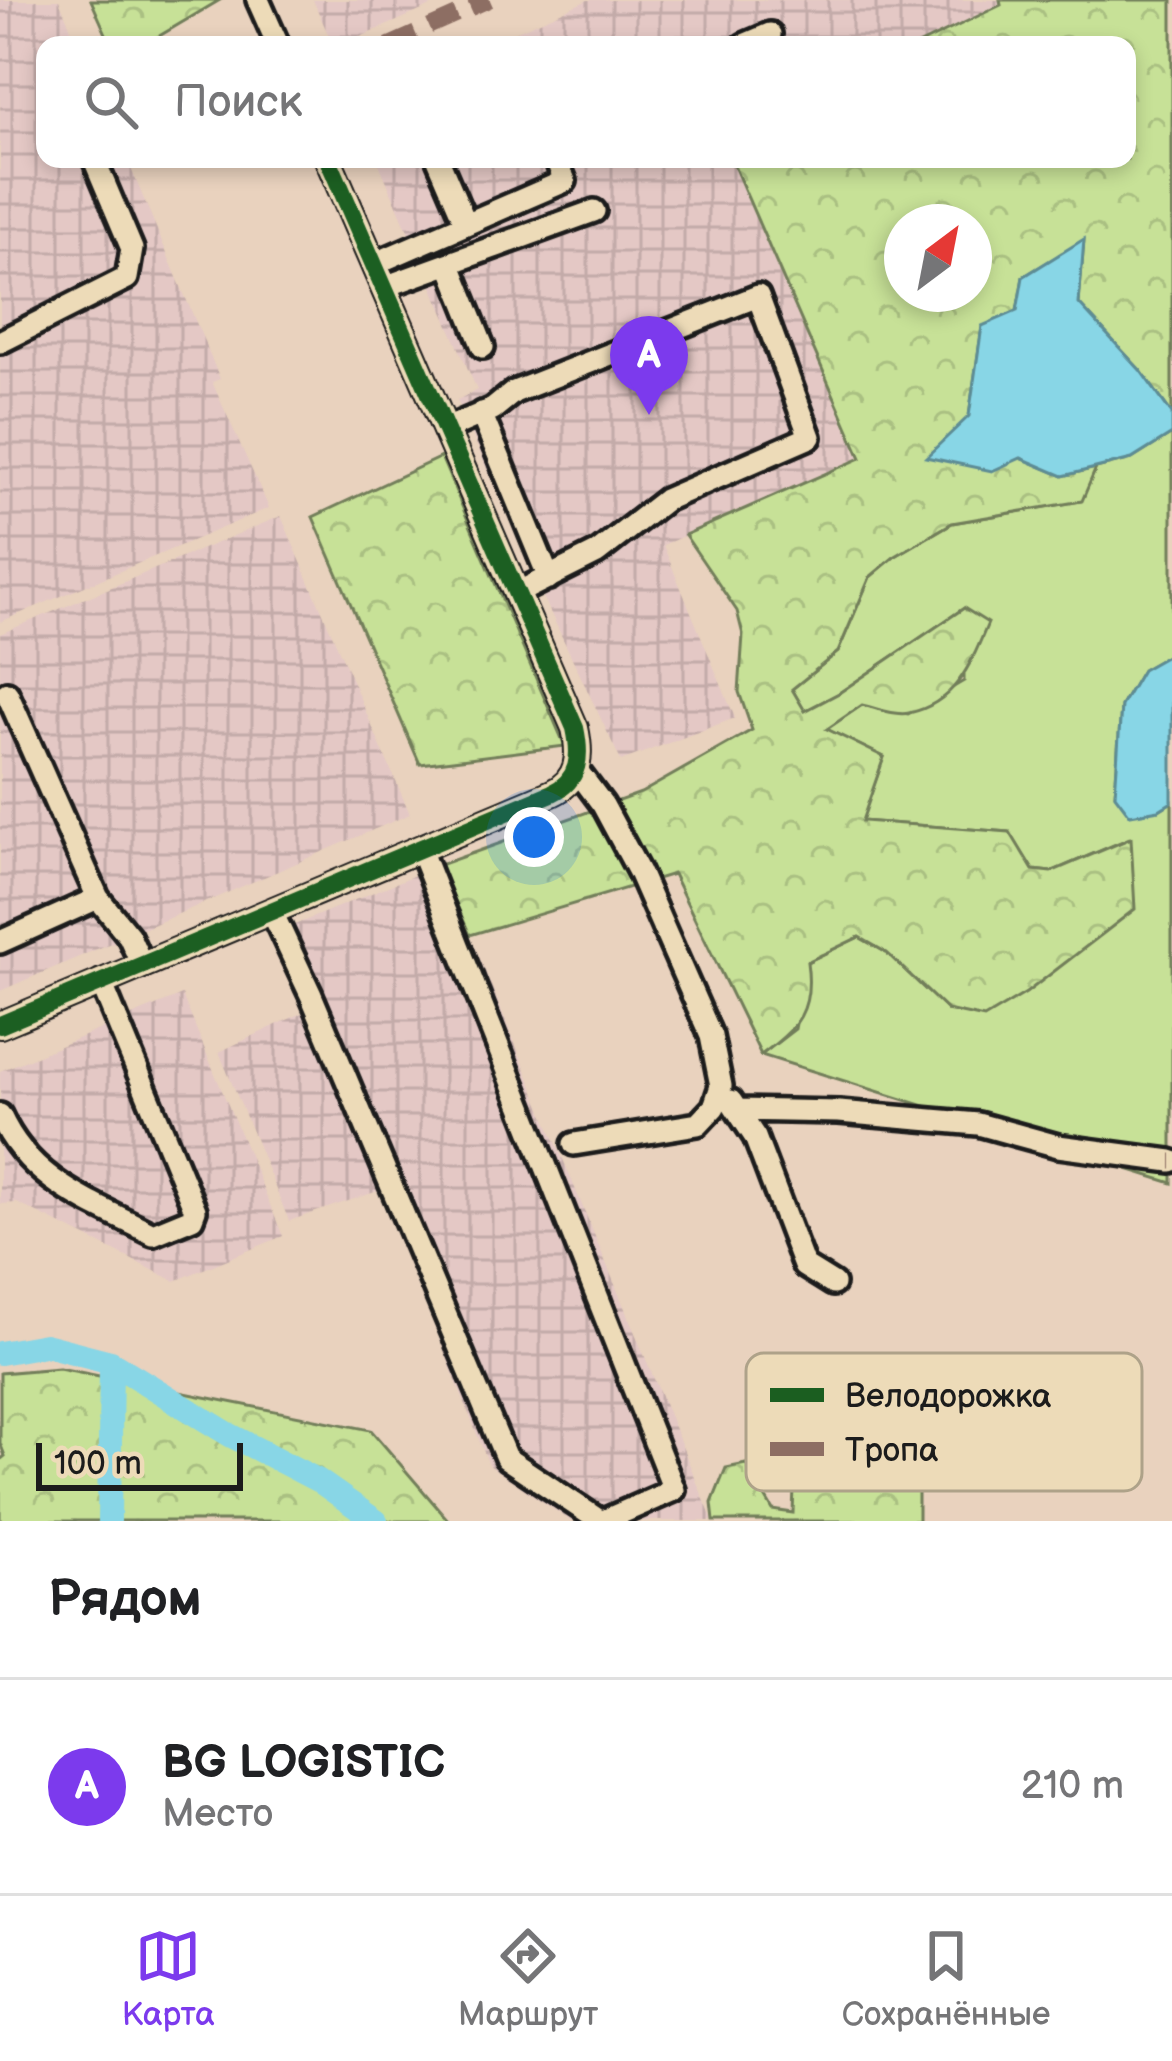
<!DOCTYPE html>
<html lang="ru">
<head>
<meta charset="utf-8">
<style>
  body { margin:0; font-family:"Balsamiq Sans",sans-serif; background:#f2f2f2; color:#202124 }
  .compass { position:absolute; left:884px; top:204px; width:108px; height:108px; border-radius:50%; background:#fff; box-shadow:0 6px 18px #0003; rotate:32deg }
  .scale { position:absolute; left:36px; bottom:30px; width:207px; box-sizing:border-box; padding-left:12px; border:6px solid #1c1c1c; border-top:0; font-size:33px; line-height:42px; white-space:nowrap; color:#1c1c1c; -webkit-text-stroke:9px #eddbb8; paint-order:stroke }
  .you { position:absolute; left:534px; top:837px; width:42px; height:42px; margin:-30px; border:9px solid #fff; border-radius:50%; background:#1a73e8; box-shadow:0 0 0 18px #1a73e833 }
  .badge { display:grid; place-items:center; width:78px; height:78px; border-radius:50%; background:#7c3aed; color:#fff; font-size:39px; font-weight:700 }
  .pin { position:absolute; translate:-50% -99px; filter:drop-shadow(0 3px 6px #0008) }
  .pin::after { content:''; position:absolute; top:63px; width:42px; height:36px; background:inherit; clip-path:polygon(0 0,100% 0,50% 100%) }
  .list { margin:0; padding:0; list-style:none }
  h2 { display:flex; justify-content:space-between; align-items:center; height:156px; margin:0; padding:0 48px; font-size:51px }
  h2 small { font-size:39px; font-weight:400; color:#757577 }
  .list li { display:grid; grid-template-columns:78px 1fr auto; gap:36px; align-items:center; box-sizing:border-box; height:216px; padding:0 48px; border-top:3px solid #e0e0e0 }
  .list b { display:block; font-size:45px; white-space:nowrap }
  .list p { margin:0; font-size:39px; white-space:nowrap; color:#757577 }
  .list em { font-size:39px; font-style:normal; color:#757577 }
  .icon { flex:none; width:66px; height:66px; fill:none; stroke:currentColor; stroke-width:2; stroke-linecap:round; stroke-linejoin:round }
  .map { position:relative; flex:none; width:1172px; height:1521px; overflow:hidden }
  .search { position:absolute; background:#fff; box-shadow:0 6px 18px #0003; left:36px; right:36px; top:36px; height:132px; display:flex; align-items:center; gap:30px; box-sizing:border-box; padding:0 42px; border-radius:24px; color:#757577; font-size:45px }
  .sheet { height:372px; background:#fff }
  nav { display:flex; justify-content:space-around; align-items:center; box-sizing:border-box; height:168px; border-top:3px solid #e0e0e0; background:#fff; font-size:33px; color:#757577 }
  nav a { display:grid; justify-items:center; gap:6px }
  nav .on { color:#7c3aed }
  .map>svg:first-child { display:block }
  .industrial { fill:url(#industrial-grid) }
  .grass { fill:#c7e197; stroke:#727e5a; stroke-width:3 }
  .forest { fill:url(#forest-crowns); stroke:#727e5a; stroke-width:3; fill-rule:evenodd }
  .water { fill:#88d6e6; stroke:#5d8c95; stroke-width:3 }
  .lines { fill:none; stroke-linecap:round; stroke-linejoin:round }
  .river { stroke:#88d6e6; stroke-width:24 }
  .minor-casing { stroke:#1c1c1c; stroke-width:30 }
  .minor { stroke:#eddbb8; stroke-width:21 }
  .quiet { stroke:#8d6e63; stroke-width:15; stroke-dasharray:30 15; stroke-linecap:butt }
  .cycleway-casing { stroke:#eddbb8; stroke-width:26 }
  .cycleway { stroke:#1b5e20; stroke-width:18 }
  .key { fill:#eddbb8; stroke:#aea289; stroke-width:3 }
  .key-label { font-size:33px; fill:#1c1c1c }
</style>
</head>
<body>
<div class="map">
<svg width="1172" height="1521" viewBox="0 0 1172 1521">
  <defs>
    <pattern id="industrial-grid" width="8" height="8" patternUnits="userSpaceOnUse" patternTransform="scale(3)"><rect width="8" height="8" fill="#e4c8c5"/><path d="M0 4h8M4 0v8" fill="none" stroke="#c3aba9"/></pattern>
    <pattern id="forest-crowns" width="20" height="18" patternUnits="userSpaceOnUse" patternTransform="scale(3)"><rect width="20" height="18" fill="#c7e197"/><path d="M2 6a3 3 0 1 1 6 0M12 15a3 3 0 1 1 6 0" fill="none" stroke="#aac082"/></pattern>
  </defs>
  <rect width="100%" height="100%" fill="#e9d2be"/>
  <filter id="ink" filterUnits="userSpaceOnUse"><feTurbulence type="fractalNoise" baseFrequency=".00833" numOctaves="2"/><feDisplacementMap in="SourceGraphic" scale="24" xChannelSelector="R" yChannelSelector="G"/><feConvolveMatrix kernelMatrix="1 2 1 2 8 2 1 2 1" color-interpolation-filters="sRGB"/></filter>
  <g filter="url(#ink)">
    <path class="industrial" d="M0,0h59l19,45h-33v114h82l93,220 -8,3 57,126 -269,114z
      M313,0h132l-103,45h-9z
      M588,0h412l2,5 -84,40h-433z
      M377,159h354l130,299 -198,87 72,173 -114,43 -78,-164 -86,-197 20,-10z
      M281,516l129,298 -410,177v-357z
      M439,865l31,70 243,586h-142l-82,-56 -108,-275 -92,31 -70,-169 87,-41 -38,-75z
      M182,995l101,241 -108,45 -158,-78 -17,1v-133z"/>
    <path class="grass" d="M1172,434v219l-30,17 -21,36 -6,88 44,16 13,-8v381l-411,-128 34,-26 12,-67 52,-25 28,16 60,57 183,-172 -79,34 -18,-2 -24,-38 -148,-11 23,-64 -58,-28 36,-24 46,9 56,-33v-73l-125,85 -35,18 -12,-22 46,-37 32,-75 24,-20 58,-34 129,-22 15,-33 36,-9z"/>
    <path class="forest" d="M91,0h129l-76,45h-33z
      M1000,0h172v414l-31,-43 -62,-67 5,-64 -61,37 -6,34 -35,16 -13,89 52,42 42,18 33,-8 -14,33 -130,22 -58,34 -24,20 -32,75 -46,37 13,22 34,-18 125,-85 24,15c-16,38 -31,80 -79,90 -13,3 -34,-5 -47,-8l-35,24 57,28 -22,64 148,11 23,38 18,2 80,-34 4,71 -109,84 -42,25 -37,-8 -60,-57 -28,-16 -52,25c7,49 -9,65 -46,93l-88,-181 -203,61 -31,-70 202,-72 111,-63 -13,-38 4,-57 -6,-24 -52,-76 176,-77 -130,-299h396v-114h-209l83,-40zM902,222h72v72h-72z
      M441,457l124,289 -145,18 -107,-247z
      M59,1368l312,62 78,91h-449v-61l5,-4 -5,-13v-70z
      M851,1380l46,37 21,63v41h-204l-2,-18 14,-35 20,-4 27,46 20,3 3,-78 15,-26z"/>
    <path class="water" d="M1084,239l-5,65 62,67 31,43v20l-40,25 -69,17 -42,-18 -29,13 -66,-14 43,-41 13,-90 35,-15 6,-34z
      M1172,653v149l-13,8 -29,5 -15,-20 6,-89 21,-36z"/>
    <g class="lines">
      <path class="river" d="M0,1353l45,-8 66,17
        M109,1521l2,-159 119,73 89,46 57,40"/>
      <g class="minor-casing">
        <path id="minor" d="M258,0l20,45
          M744,45l26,-11
          M438,159l28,65
          M374,264l191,-83 -9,-22
          M450,265l33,82
          M384,287l210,-76
          M0,342l127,-64 5,-29 -38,-90
          M481,413l68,165
          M446,429l47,-20 21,-17 244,-96 52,141 -145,63 -68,53 -80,40
          M7,693l91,205 31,38 13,29
          M420,849l254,641 -71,31
          M272,912l39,83 195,463 94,63
          M0,942l98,-44
          M0,1025l552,-232c28,-13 29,-37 23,-65l-247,-569
          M731,1101l24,36 49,129 29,18
          M737,1110l102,2 139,12 80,22 113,15
          M0,1115c30,67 91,87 153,119l39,-16 3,-8 -94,-228
          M574,1144l124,-20 16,-17 7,-21 -10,-50 -72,-164 -36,-67 -27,-36"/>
      </g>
      <use href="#minor" class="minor"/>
      <path class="quiet" d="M388,45l102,-45
        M1171,1161h1"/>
      <g class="cycleway-casing">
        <path id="cycleway" d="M0,1025l552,-232c28,-13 29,-37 23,-65l-247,-569"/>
      </g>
      <use href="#cycleway" class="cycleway"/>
    </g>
  </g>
  <rect x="746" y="1353" width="396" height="138" rx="18" class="key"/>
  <rect x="770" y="1388" width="54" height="14" fill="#1b5e20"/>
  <rect x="770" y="1442" width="54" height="14" fill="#8d6e63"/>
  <g class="key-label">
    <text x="845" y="1407">Велодорожка</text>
    <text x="845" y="1461">Тропа</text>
  </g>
</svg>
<svg class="compass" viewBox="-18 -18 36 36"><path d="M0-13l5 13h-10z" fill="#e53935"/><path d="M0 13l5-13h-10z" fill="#757577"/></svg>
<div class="scale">100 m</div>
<div class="you"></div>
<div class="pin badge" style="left:649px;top:415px">A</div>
<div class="search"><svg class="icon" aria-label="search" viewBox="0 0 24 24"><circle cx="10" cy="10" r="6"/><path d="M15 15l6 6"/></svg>Поиск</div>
</div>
<section class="sheet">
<h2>Рядом<small></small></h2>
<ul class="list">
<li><span class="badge">A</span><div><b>BG LOGISTIC</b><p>Место</p></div><em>210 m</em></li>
</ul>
</section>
<nav>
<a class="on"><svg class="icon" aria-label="map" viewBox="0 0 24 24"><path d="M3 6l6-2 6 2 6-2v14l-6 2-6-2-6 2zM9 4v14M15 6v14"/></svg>Карта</a>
<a><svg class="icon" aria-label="directions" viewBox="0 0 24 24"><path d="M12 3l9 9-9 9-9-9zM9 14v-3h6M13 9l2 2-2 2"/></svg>Маршрут</a>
<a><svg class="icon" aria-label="saved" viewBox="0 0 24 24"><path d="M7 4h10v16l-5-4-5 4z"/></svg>Сохранённые</a>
</nav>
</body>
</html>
